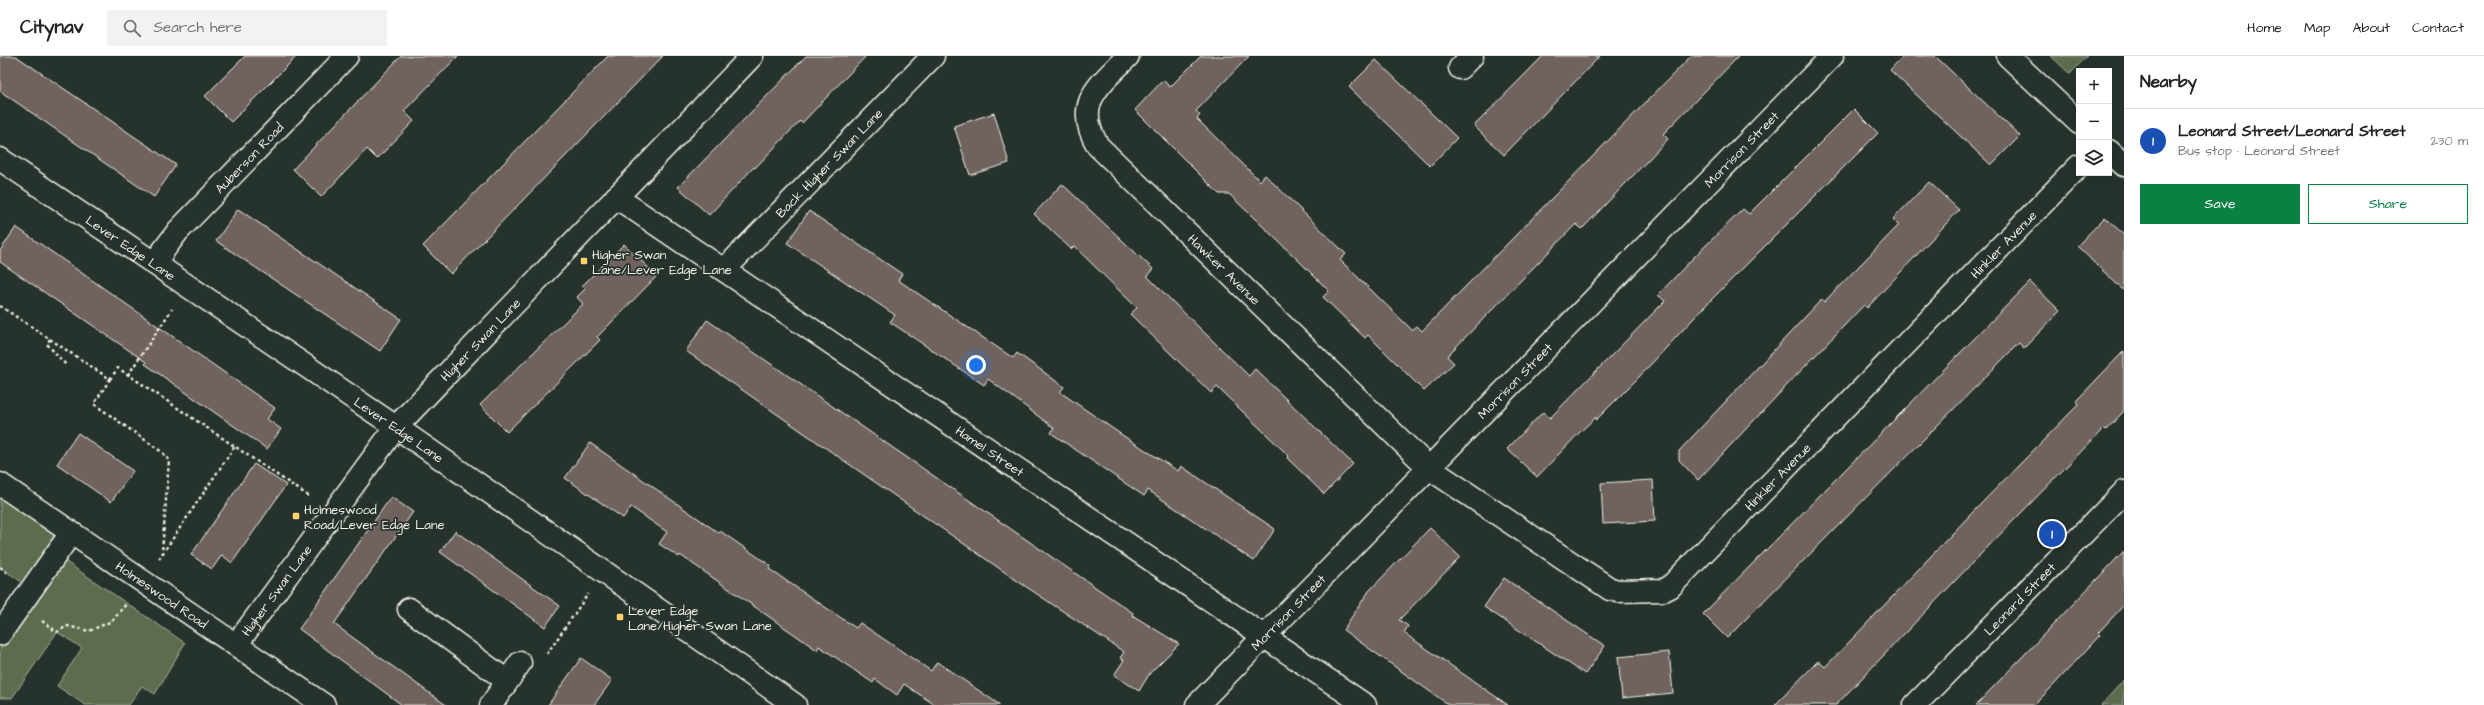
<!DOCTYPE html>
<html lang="en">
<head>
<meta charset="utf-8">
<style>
  body { margin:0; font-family:"Architects Daughter",sans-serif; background:#f2f2f2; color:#222 }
  .controls { position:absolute; right:12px; top:12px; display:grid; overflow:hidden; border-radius:0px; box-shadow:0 4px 16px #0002 }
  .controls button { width:36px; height:36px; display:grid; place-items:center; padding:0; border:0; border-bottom:1px solid #e0e0e0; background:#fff; color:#222; font:20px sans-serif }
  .you { position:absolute; left:976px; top:309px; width:14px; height:14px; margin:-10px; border:3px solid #fff; border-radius:50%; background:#1a73e8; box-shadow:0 0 0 6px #1a73e833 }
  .badge { display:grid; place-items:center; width:26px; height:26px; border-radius:50%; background:#0b8043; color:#fff; font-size:13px; font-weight:700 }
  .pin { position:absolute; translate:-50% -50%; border:2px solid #fff; box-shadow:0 1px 4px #0006 }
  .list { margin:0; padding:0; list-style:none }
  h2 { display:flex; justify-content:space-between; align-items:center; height:52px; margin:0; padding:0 16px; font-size:17px }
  h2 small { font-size:13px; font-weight:400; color:#767676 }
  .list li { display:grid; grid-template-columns:26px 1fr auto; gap:12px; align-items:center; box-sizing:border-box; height:64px; padding:0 16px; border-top:1px solid #e0e0e0 }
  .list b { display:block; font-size:15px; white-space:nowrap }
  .list p { margin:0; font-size:13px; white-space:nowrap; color:#767676 }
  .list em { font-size:13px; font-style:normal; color:#767676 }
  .actions { display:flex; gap:8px; padding:12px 16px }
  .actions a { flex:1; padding:9px 0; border:1px solid #0b8043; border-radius:0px; text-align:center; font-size:14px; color:#0b8043 }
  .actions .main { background:#0b8043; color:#fff }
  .icon { flex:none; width:22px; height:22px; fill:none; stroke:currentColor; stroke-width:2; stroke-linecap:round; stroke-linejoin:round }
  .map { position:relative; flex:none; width:2124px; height:649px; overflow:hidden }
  header { display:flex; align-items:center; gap:24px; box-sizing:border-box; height:56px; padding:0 20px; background:#fff; border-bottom:1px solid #e0e0e0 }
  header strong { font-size:19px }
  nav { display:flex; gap:22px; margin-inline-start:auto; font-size:14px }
  .search { width:280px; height:36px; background:#f2f2f2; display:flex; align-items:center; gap:10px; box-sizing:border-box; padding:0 14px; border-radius:0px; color:#767676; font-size:15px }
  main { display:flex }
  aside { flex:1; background:#fff }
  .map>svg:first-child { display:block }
  .green { fill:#5c6c4e; stroke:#a8ae9b }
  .building { fill:#70645e; stroke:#f4f1e8 }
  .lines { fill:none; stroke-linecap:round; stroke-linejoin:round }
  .minor-casing { stroke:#f4f1e8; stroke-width:25 }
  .path { stroke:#f4f1e8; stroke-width:2.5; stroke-dasharray:3 3; stroke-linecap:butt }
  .minor { stroke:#26332d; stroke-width:22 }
  .poi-dot { fill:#ffd166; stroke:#26332d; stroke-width:1.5 }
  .labels { text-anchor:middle; stroke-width:3.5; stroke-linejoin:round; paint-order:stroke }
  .street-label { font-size:13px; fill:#f4f1e8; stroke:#26332d }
  .poi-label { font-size:13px; fill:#f4f1e8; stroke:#26332d; text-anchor:start }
</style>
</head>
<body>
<header>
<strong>Citynav</strong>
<div class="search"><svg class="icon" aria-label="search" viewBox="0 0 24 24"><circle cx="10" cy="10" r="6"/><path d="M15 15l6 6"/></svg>Search here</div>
<nav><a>Home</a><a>Map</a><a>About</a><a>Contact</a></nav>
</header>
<main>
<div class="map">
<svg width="2124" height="649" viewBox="0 0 2124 649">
  <rect width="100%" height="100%" fill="#26332d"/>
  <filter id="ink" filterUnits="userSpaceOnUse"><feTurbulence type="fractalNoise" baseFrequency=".025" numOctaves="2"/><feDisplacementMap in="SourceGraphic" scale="8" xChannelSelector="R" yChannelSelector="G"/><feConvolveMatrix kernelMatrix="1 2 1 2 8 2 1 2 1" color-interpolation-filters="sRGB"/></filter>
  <g filter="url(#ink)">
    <path class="green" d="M2051,0h36l-17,18z
      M0,428l71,49 -15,22 129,88 -30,51 -13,-8 -13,19h-44l-28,-19 25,-38 -25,-16 -45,66h-12v-64l32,-45 -32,-22z
      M2124,624v25h-23z"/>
    <path class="building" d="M0,0h16l160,109 -22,32 -154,-106z
      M245,0h52l-66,66 -26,-26z
      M401,0h57l-54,55 10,10 -37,38 -10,-10 -46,48 -28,-28z
      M608,0h55l-212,218 -28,-28z
      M806,0h60l-64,67 -2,-2 -45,47 -1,-1 -45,48 -31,-28z
      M1201,0h48l-53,55 4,4 -3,4 63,62 5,-6 81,79 -6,6 31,30 41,40 5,-4 5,5 269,-275h48l-76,78 5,5 -86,90 -6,-5 -129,132 7,7 -30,28 -56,-56 -3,3 -42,-41 6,-6 -29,-29 -71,-68h-10l-84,-84 28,-30 7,7z
      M1543,0h57l-96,99 -30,-29z
      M1903,0h32l85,80 -29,29 -101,-95z
      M1376,4l81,78 -27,28 -81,-79z
      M1854,53l24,24 -172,172 -67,72 -43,43v-3l-16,15 -43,45 -30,-28 36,-37 7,6 115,-117 -7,-6 36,-38 49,-48 6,5z
      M994,57l15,50 -39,12 -16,-49z
      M1929,126l30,28 -92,98 -3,-3 -74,77 -92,98 -19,-20v-9l143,-152 2,3 75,-77 -6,-6z
      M1062,128l91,85 -6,7 30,30 72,70 6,-7 98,95 -29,30 -37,-36 2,-2 -72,-69 -6,6 -81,-79 7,-6 -63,-62 -3,3 -37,-35z
      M238,153l163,110 -21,32 -164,-110z
      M809,155l93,63 -4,6 115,78 4,-5 24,17 23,17 -4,5 59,41 59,38 3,-5 94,63 -21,32 -106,-71 -4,6 -68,-46 -25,-17 3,-5 -36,-27 -30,-22 -4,6 -94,-63 5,-7 -108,-72z
      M2105,161l19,18v56l-47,-45z
      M16,171l259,181 -8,11 14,10 -14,20 -122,-85 1,-2 -146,-100v-11z
      M624,188l33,32 -60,61 3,3 -93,92 -27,-27 103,-101 -6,-7 8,-8 -3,-3z
      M2030,226l30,29 -36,37 -5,-5 -292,295 -24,-24z
      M707,264l426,293 -1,2 47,29 -29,29 -11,18 -25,-16 10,-15 -4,-2 4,-6 -108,-72 -330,-229z
      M2124,295v60l-18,19 -2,-2 -127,130 -141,147h-61l43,-44 7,6 30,-31 116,-122 108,-110 -3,-3z
      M78,377l55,38 -22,31 -54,-38z
      M590,387l129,90 1,-2 51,35 -2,3 87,59 4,-5 71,48 6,-9 63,43h-65l-31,-21 -7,11 -22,-16 -2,4 -54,-37 -2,4 -137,-95 -1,2 -20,-13 8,-12 -36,-25 -8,11 -58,-40z
      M254,408l32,21 -54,78 -10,-8 -10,14 -21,-14z
      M1653,424l2,41 -52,3 -2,-41z
      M391,441l22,15 -79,112 112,81h-44l-103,-76z
      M1430,472l30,29 -61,63 9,6 -4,7 104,72h-59l-106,-75 26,-39z
      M455,475l105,75 -15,21 -105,-75z
      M2124,495v54l-26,28 2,2 -48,52 -18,18h-58z
      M1504,522l101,68 -20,28 -101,-67z
      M1669,596l4,41 -51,5 -4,-41z
      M581,602l31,22 -18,25h-46z"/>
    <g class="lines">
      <g class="minor-casing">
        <g id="minor">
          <path id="s1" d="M1128,0c-28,29 -56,47 -30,90l331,322 181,121 8,2 46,-1 6,-3 409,-421"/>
          <path d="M2008,0l71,67"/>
          <path d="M1460,12l12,-12"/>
          <path d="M2109,95l15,14"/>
          <path id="s2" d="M0,103l396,268 399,278"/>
          <path id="s3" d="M616,141l749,508"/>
          <path id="s4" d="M154,207l24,-32 169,-175"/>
          <path id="s5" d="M724,214l209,-214"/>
          <path id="s6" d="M0,428l324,221"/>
          <path d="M409,553l98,72"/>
          <path d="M0,578l71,-101"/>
          <path id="s7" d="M236,589l160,-218 356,-371"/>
          <path d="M491,649l29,-42"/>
          <path id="s8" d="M1197,649l635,-649"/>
          <path id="s9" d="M1915,649l209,-213"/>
        </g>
      </g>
      <path class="path" d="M0,250l110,73 8,-11 192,129
        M50,283l-3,5 20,22
        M128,319l44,-66
        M110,323l-16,25 68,48 7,8 -7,93
        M159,503l76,-113
        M0,511l9,7
        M42,565l15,11 10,-6 22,5 23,-10 15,-18
        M547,598l41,-60"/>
      <use href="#minor" class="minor"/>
    </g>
  </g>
  <g class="poi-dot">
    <rect x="580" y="201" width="8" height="8" rx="2"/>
    <rect x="292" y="456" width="8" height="8" rx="2"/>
    <rect x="616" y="557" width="8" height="8" rx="2"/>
  </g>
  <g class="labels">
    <g class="street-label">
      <text dy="5" stroke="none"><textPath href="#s8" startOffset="778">Morrison Street</textPath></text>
      <text dy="5" stroke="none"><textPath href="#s4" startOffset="142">Auberson Road</textPath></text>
      <text dy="5" stroke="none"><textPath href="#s5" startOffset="150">Back Higher Swan Lane</textPath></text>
      <text dy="5" stroke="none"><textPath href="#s1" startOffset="1325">Hinkler Avenue</textPath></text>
      <text dy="5" stroke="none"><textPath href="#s2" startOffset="158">Lever Edge Lane</textPath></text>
      <text dy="5" stroke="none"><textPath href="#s1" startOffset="283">Hawker Avenue</textPath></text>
      <text dy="5" stroke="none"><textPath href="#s7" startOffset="392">Higher Swan Lane</textPath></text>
      <text dy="5" stroke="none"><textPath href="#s8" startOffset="454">Morrison Street</textPath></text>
      <text dy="5" stroke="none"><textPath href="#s2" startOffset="482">Lever Edge Lane</textPath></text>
      <text dy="5" stroke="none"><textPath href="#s3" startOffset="452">Hamel Street</textPath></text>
      <text dy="5" stroke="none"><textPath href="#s1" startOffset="1001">Hinkler Avenue</textPath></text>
      <text dy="5" stroke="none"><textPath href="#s7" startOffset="68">Higher Swan Lane</textPath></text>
      <text dy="5" stroke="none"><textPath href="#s6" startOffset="196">Holmeswood Road</textPath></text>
      <text dy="5" stroke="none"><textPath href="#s9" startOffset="149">Leonard Street</textPath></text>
      <text dy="5" stroke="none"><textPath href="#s8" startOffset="130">Morrison Street</textPath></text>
    </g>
    <g class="poi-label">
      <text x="592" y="203">Higher Swan<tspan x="592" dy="15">Lane/Lever Edge Lane</tspan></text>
      <text x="304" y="458">Holmeswood<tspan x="304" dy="15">Road/Lever Edge Lane</tspan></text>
      <text x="628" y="559">Lever Edge<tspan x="628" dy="15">Lane/Higher Swan Lane</tspan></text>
    </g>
  </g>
</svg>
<div class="controls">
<button>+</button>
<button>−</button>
<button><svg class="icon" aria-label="layers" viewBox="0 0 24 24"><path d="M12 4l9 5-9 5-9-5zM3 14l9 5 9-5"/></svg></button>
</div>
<div class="you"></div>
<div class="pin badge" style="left:2052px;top:478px;background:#1a4fb4">1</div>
</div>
<aside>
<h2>Nearby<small></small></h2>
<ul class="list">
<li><span class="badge" style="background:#1a4fb4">1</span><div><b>Leonard Street/Leonard Street</b><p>Bus stop · Leonard Street</p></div><em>230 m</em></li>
</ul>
<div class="actions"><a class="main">Save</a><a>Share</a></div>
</aside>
</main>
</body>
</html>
